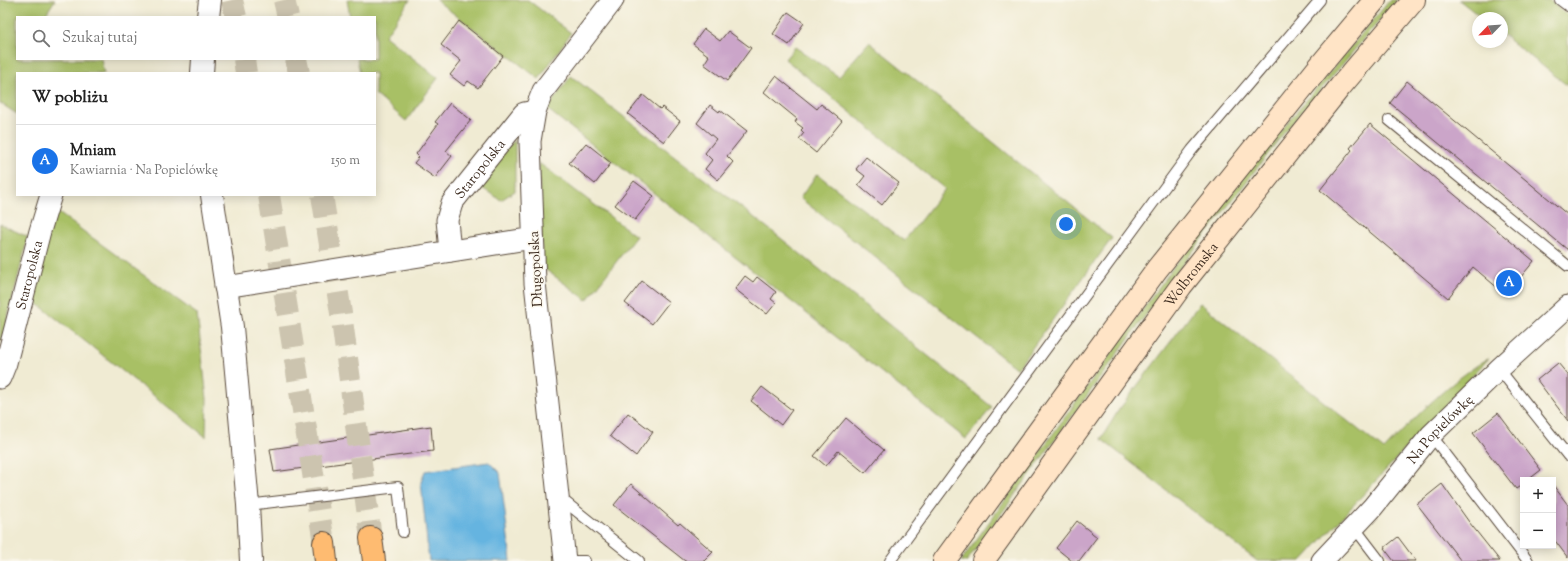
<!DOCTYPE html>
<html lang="pl">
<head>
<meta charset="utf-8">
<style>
  body { margin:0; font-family:"Sorts Mill Goudy",serif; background:#f2f2f2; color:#222 }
  .controls { position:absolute; right:12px; bottom:12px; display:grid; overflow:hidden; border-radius:0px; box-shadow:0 2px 10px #0003 }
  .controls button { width:36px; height:36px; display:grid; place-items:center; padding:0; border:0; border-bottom:1px solid #e0e0e0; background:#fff; color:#222; font:20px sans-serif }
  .compass { position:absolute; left:1472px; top:12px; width:36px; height:36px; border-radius:50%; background:#fff; box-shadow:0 2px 10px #0003; rotate:245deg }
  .you { position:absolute; left:1066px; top:224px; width:14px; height:14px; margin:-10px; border:3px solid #fff; border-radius:50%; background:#1a73e8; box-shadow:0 0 0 6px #1a73e833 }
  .badge { display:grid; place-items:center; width:26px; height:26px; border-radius:50%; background:#1a73e8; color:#fff; font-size:13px; font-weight:700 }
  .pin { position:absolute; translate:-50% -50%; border:2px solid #fff; box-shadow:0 1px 4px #0006 }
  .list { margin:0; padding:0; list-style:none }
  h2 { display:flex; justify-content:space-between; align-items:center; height:52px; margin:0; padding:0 16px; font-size:17px }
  h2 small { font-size:13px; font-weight:400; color:#767676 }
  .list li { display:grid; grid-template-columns:26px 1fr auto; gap:12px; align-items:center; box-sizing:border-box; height:72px; padding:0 16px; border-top:1px solid #e0e0e0 }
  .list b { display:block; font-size:15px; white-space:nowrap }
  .list p { margin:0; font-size:13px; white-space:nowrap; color:#767676 }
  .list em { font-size:13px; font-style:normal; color:#767676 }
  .icon { flex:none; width:22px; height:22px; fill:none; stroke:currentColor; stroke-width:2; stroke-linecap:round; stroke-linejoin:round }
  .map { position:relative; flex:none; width:1568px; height:561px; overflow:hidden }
  .search { position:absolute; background:#fff; box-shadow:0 2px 10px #0003; left:16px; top:16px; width:360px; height:44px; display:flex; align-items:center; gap:10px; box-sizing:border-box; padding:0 14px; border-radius:0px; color:#767676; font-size:15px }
  .panel { position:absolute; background:#fff; box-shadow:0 2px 10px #0003; left:16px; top:72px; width:360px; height:124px; border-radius:0px }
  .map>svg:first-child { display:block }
  .green { fill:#a8c065; stroke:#727542 }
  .water { fill:#65b4e0; stroke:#506f7f }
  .building { fill:#cba5c9 }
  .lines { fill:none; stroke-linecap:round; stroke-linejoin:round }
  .motorway-tunnel { stroke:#ccc4af; stroke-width:22; stroke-dasharray:22 11; stroke-linecap:butt }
  .service-casing { stroke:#564739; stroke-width:12 }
  .minor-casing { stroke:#564739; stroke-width:23 }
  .tertiary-casing { stroke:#564739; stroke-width:24 }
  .secondary-casing { stroke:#564739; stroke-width:24 }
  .motorway-casing { stroke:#564739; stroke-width:24 }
  .service { stroke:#fff; stroke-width:10 }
  .minor { stroke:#fff; stroke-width:21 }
  .tertiary { stroke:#fff; stroke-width:22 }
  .secondary { stroke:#ffe4c6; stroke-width:22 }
  .motorway { stroke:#febb71; stroke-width:22 }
  .labels { text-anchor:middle; stroke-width:3; stroke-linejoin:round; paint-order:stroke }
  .street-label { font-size:14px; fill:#3b2a1e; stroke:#fbf7ec }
</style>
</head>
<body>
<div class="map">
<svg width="1568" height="561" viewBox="0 0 1568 561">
  <rect width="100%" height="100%" fill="#fbf7ec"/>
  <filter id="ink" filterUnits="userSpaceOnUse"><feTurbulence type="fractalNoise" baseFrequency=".025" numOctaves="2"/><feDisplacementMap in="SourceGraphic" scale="8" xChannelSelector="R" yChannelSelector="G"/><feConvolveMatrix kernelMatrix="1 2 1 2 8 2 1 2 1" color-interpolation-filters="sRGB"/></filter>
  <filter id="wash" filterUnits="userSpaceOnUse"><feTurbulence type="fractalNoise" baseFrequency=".012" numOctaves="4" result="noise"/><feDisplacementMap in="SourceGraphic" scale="16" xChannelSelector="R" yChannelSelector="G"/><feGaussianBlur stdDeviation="0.9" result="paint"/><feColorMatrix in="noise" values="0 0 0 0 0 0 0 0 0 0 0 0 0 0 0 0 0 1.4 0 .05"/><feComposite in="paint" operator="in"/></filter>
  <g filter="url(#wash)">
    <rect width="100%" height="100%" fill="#f0ebd3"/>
    <path class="green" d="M0,0h55l-11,17h-27v42h84l3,14h-87v41l-17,-11z
      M347,0h63l-25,36 53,42 -32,43 -31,-27v-21h-15l-3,-14h18v-42h-25z
      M436,0h92l43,33 -32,46z
      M1390,0h7l-113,133 -107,139 -210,289h-6l211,-292 87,-112z
      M1459,0h90l19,15v71l-66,-52v-16h-20z
      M869,42l243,196 -95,131 -217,-171 17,-24 87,67 41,-52 -160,-130 10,-12 44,30z
      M571,76l202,156 219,175 -26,32 -419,-330z
      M515,140v51l-14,9 -27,-17z
      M539,163l97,73 -49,64 -45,-33z
      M53,209l144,105 10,85 -1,38 -177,-140z
      M0,224l28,13 -26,103 -2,1z
      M1200,303l184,147c33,-34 64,-68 105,-92l-187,203h-45l-156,-122 17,-28z"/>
    <path class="water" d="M489,462l11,11 11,88h-82l-8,-79 4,-11z"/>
    <g id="blocks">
      <path class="building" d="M788,12l16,11 -15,22 -16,-11z
        M459,21l44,35 -25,32 -10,-7 -4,5 -14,-11 11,-14 -20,-16z
        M704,29l16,12 8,-10 23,17 -24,33 -23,-17 5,-8 -16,-12z
        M776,76l41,33 4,-5 21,17 -26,32 -17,-14 5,-6 -3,-3 2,-2 -8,-6 2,-3 -33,-27z
        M1407,81l161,134v35l-178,-147z
        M643,95l17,14 2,-2 18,14 -16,21 -36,-28z
        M450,103l21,17 -25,31 6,5 -17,22 -21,-15 5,-6 -3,-3 22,-30 -3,-2z
        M710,105l9,7 1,-2 27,21 -20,25 6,6 -15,18 -13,-11 7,-9 -7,-7 11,-14 -19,-16z
        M1370,124l164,137 -28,34 -33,-28 -25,31 -128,-108 32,-40 -2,-2z
        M586,143l25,20 -16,21 -26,-21z
        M866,157l33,26 -17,22 -24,-20 7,-9 -9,-7z
        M634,181l20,15 -19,24 -20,-15z
        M745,276l8,6 4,-5 19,15 -5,7 5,4 -9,11 -32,-25z
        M642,281l27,21 -17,22 -27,-21z
        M1558,363l10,12v46l-31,-41z
        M762,387l30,23 -11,15 -30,-24z
        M628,413l25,19 -17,24 -26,-20z
        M1498,413l43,57 -13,10h-5v4l-7,5 -43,-56z
        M846,418l38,32 -19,23 -27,-22 -12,15 -12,-10z
        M431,426l2,25 -159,21 -4,-23z
        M631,484l47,41 2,-2 33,29 -9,9h-19l-71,-56z
        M1442,484l27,38 31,39h-39l-44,-57z
        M1553,485l15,20v53l-15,-20z
        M1077,521l20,16 -18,24h-7l-16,-13z
        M1398,537l18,24h-22l-10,-13z"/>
    </g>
  </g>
  <g filter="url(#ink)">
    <use href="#blocks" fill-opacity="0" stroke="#564739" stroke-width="1"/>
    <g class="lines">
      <path class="motorway-tunnel" d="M232,0l4,17
        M284,0l4,17
        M244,59l2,14
        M296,59l3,14
        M269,195l55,348
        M322,195l19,118 30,225"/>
      <g class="service-casing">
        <path id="service" d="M1560,0l8,6
          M1389,120l179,146
          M1499,369l69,87
          M1431,435l97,126
          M559,497l80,64
          M248,505l150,-18 5,45
          M1354,527l26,34
          M568,561h17
          M890,561l302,-411 128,-150"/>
      </g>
      <g class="minor-casing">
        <g id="minor">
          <path id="s1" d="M450,251l-3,-31 5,-17 72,-90 11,-2"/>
          <path d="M225,287l308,-49"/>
          <path id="s2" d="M0,378l6,-15 34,-132 11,-36"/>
          <path d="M565,561l-30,-278 -5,-142 5,-30 8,-20 70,-91"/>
          <path id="s3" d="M1322,561l50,-53 59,-73 68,-66 69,-63"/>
        </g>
      </g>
      <g class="tertiary-casing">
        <path id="tertiary" d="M208,17l2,-17
          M202,73l1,-14
          M212,195l20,132 16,178 3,56"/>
      </g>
      <g class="secondary-casing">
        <g id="secondary">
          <path d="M944,561l213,-292 162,-202 56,-67"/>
          <path id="s4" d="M983,561l198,-275 159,-199 74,-87"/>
        </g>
      </g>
      <g class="motorway-casing">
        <path id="motorway" d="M371,538l3,23
          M324,543l2,18"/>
      </g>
      <use href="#service" class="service"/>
      <use href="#minor" class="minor"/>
      <use href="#tertiary" class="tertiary"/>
      <use href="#secondary" class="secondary"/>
      <use href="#motorway" class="motorway"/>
    </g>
  </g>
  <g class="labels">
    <g class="street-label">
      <text dy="5" stroke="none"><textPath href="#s1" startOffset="93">Staropolska</textPath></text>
      <text transform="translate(535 269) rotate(-93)" y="5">Długopolska</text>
      <text dy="5" stroke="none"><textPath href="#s2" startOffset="107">Staropolska</textPath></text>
      <text dy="5" stroke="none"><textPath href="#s4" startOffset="354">Wolbromska</textPath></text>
      <text dy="5" stroke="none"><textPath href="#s3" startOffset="177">Na Popielówkę</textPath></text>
    </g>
  </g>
</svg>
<div class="controls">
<button>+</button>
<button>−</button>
</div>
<svg class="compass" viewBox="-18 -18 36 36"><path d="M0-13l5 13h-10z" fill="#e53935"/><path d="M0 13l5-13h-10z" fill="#767676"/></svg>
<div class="you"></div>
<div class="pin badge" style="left:1509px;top:283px">A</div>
<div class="search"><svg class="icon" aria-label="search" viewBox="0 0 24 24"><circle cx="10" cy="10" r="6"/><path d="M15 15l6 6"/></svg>Szukaj tutaj</div>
<section class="panel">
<h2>W pobliżu<small></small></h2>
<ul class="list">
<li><span class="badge">A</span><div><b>Mniam</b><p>Kawiarnia · Na Popielówkę</p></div><em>150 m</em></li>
</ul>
</section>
</div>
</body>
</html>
